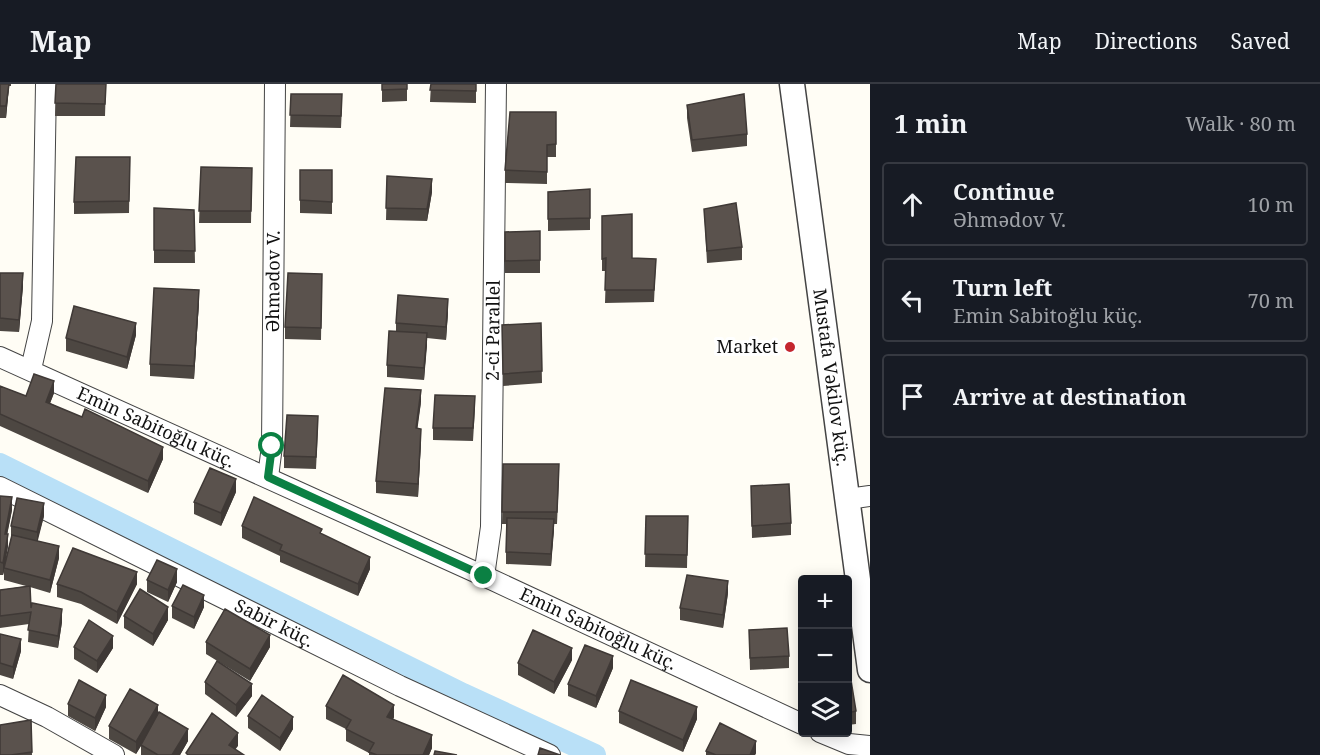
<!DOCTYPE html>
<html lang="en">
<head>
<meta charset="utf-8">
<style>
  body { margin:0; font-family:"Noto Serif",serif; background:#242831; color:#f1f3f6 }
  .controls { position:absolute; right:18px; bottom:18px; display:grid; overflow:hidden; border-radius:6px; box-shadow:0 3px 15px #0003 }
  .controls button { width:54px; height:54px; display:grid; place-items:center; padding:0; border:0; border-bottom:2px solid #363941; background:#171b24; color:#f1f3f6; font:30px sans-serif }
  .stop { position:absolute; width:18px; height:18px; margin:-14px; border:4px solid #0b8043; border-radius:50%; background:#fff }
  .stop.end { background:#0b8043; border-color:#fff; box-shadow:0 2px 6px #0008 }
  .list { margin:0; padding:0; list-style:none }
  h2 { display:flex; justify-content:space-between; align-items:center; height:78px; margin:0; padding:0 24px; font-size:26px }
  h2 small { font-size:20px; font-weight:400; color:#9ea1a6 }
  .list li { display:grid; grid-template-columns:39px 1fr auto; gap:18px; align-items:center; box-sizing:border-box; height:84px; margin:0 12px 12px; padding:0 12px; border:2px solid #363941; border-radius:6px }
  .list b { display:block; font-size:22px; white-space:nowrap }
  .list p { margin:0; font-size:20px; white-space:nowrap; color:#9ea1a6 }
  .list em { font-size:20px; font-style:normal; color:#9ea1a6 }
  .icon { flex:none; width:33px; height:33px; fill:none; stroke:currentColor; stroke-width:2; stroke-linecap:round; stroke-linejoin:round }
  .map { position:relative; flex:none; width:870px; height:671px; overflow:hidden }
  header { display:flex; align-items:center; gap:36px; box-sizing:border-box; height:84px; padding:0 30px; background:#171b24; border-bottom:2px solid #363941 }
  header strong { font-size:28px }
  nav { display:flex; gap:33px; margin-inline-start:auto; font-size:21px }
  main { display:flex }
  aside { flex:1; background:#171b24 }
  .map>svg:first-child { display:block }
  .lines { fill:none; stroke-linecap:round; stroke-linejoin:round }
  .canal { stroke:#b9e0f7; stroke-width:22 }
  .minor-casing { stroke:#444; stroke-width:22 }
  .tertiary-casing { stroke:#444; stroke-width:27 }
  .minor { stroke:#fff; stroke-width:20 }
  .tertiary { stroke:#fff; stroke-width:24 }
  .wall { fill:#4d4742 }
  .shaded-wall { fill:#3f3936 }
  .building { fill:#5a524d; stroke:#3f3936; stroke-width:1.5 }
  .route { stroke:#0b8043; stroke-width:8 }
  .poi-dot { fill:#c4262e; stroke:#fff; stroke-width:2 }
  .labels { text-anchor:middle; stroke-width:6; stroke-linejoin:round; paint-order:stroke }
  .street-label { font-size:18px; fill:#111; stroke:#fff }
  .poi-label { font-size:18px; fill:#111; stroke:#fff; text-anchor:end }
</style>
</head>
<body>
<header>
<strong>Map</strong>
<nav><a>Map</a><a>Directions</a><a>Saved</a></nav>
</header>
<main>
<div class="map">
<svg width="870" height="671" viewBox="0 0 870 671">
  <rect width="100%" height="100%" fill="#fffdf5"/>
  <g class="lines">
    <path class="canal" d="M0,380l463,230 132,61"/>
    <g class="minor-casing">
      <g id="minor">
        <path id="s1" d="M0,273l484,219 318,148"/>
        <path d="M31,285l11,-48 4,-237"/>
        <path id="s2" d="M268,393l4,-31 3,-362"/>
        <path id="s3" d="M0,403l400,199 150,69"/>
        <path d="M848,415l22,-3"/>
        <path id="s4" d="M484,492l7,-49 5,-443"/>
        <path d="M0,611l47,22 67,38"/>
        <path d="M820,648l29,12 21,2"/>
      </g>
    </g>
    <g class="tertiary-casing">
      <g id="tertiary">
        <path id="s5" d="M792,0l78,586"/>
      </g>
    </g>
    <use href="#minor" class="minor"/>
    <use href="#tertiary" class="tertiary"/>
  </g>
  <path class="wall" d="M0,0h11v2h-2l-3,32h-6z
    M56,0h50l-1,32h-50z
    M382,0h25v17l-25,1z
    M431,0h45v19l-46,-1z
    M291,10l51,12 -1,22 -51,-1z
    M687,21l60,29v12l-55,6 -5,-34z
    M556,28v45h-9v27l-42,-1v-13z
    M130,73l-1,56 -55,1v-12z
    M201,83l51,1 -1,55h-52z
    M300,86h32v44l-32,-1z
    M387,92l45,16 -5,29 -41,-1z
    M590,105v41l-42,1v-39z
    M154,124l40,2 1,53h-41z
    M704,125l38,38v13l-35,3z
    M602,132l30,42 24,1 -2,43 -49,1 1,-32h-4z
    M540,147v42h-35v-41z
    M0,189l23,13 -4,46 -19,-1z
    M322,190l-1,66 -36,-1v-12z
    M199,218l-5,77 -44,-3v-12z
    M448,228l-2,28 -19,-2 -3,42 -37,-3v-12l9,-33v-9z
    M541,239l1,60 -39,3 -1,-61z
    M136,251l-9,34 -61,-18v-13z
    M0,302l26,10 28,-3 -4,10 113,56 -15,34 -148,-67z
    M421,318l-4,26 4,13 -3,56 -42,-4v-12z
    M475,324l-2,33 -40,-1v-12z
    M318,344l-2,41 -32,-1v-12z
    M503,380l56,13 -2,47h-3l-3,42 -45,-2v-40h-4z
    M751,402l40,37v12l-39,3z
    M236,408l-15,34 -27,-12v-12z
    M0,412l12,14 -5,24 1,12 -2,13 5,-21v-12l33,-10 -7,25 22,17 -9,35 -20,-6 1,21 31,14 -4,26 -30,-6 1,-18 -29,4v-38l26,-4 -22,-6v-8l-1,3h-3z
    M646,432h42l-1,52 -42,-1z
    M242,442l80,8 48,35 -12,27 -78,-34v-6l-38,-18z
    M147,496l30,2 -9,20 -21,-10z
    M57,500h80l-20,40 -36,-20 -24,-7z
    M728,509l-5,35 -43,-8v-12z
    M172,522l32,1 -10,22 -22,-11z
    M124,532l44,4 -15,26 -29,-18z
    M749,546l40,26v12l-39,2z
    M0,550l21,17 -8,28 -13,-4z
    M206,558l64,5 -20,34 -44,-27z
    M74,563l39,1 -16,25 -23,-14z
    M572,576l-18,34 -36,-19v-12z
    M613,584l-17,40 -28,-12v-12z
    M848,584l8,43v13l-8,1z
    M205,598l47,14 -16,21 -31,-23z
    M68,620l38,3 -11,24 -27,-15z
    M326,622l68,11 -1,3 39,28 -3,7h-60v-2l-23,-12v-12l-20,-10z
    M619,627l78,8 -14,33 -64,-29z
    M158,630l30,27 -8,14h-39v-9l-5,8 -27,-15v-13z
    M248,632l45,13 -13,22 -32,-23z
    M31,636l1,35h-32z
    M706,667l50,2 -1,2h-49z"/>
  <path class="shaded-wall" d="M9,0v4l-3,30v-12z
    M432,95v13l-5,29v-12z
    M23,189v13l-4,46v-12z
    M199,206v12l-5,77v-13z
    M448,215v13l-2,28v-13z
    M136,239v12l-9,34v-12z
    M427,249v13l-3,34v-12z
    M54,297v12l-8,21v-12z
    M421,306v12l-5,38v-12z
    M421,345v12l-3,56v-13z
    M163,363v12l-15,34v-12z
    M236,395v13l-15,34v-13z
    M12,413v13l-7,36v-12z
    M44,419v13l-7,28v-12z
    M554,435v12l-3,35v-12z
    M8,450v12l-5,29v-12z
    M59,462v12l-9,35v-13z
    M370,473v12l-12,27v-12z
    M177,485v13l-9,20v-12z
    M137,488v12l-20,40v-12z
    M728,497v12l-5,35v-13z
    M204,511v12l-10,22v-12z
    M168,523v13l-15,26v-12z
    M62,525v13l-4,26v-12z
    M270,551v12l-20,34v-12z
    M113,552v12l-16,25v-12z
    M21,555v12l-8,28v-12z
    M572,564v12l-18,34v-12z
    M613,572v12l-17,40v-12z
    M252,600v12l-16,21v-12z
    M106,611v12l-11,24v-13z
    M158,621v12l-22,37v-12z
    M394,621v12l-7,13v-13z
    M697,623v12l-14,33v-12z
    M293,633v12l-13,22v-13z
    M188,645v12l-8,14h-8z
    M238,649v13l-7,9 -2,-10z
    M432,651v13l-3,7h-6z
    M756,657v12l-1,2h-5z"/>
  <path class="building" d="M0,0h9l-3,22h-6z
    M56,0h50l-1,20 -50,-1z
    M382,0h25v5l-25,1z
    M431,0h45v7l-46,-1z
    M291,10h51l-1,22 -51,-1z
    M744,10l3,40 -55,6 -5,-35z
    M510,28h46v32l-9,1v27l-42,-2z
    M76,73h54l-1,44 -55,1z
    M201,83l51,1 -1,43h-52z
    M300,86h32v32l-32,-2z
    M387,92l45,3 -5,30 -41,-1z
    M590,105v29l-42,1v-27z
    M736,119l6,44 -35,4 -3,-42z
    M154,124l40,2 1,41 -41,-1z
    M632,130v44l24,1 -2,31h-49l1,-32 -4,1v-43z
    M540,147v29l-35,1v-29z
    M0,189h23l-4,47 -19,-2z
    M288,189l34,1 -1,54 -36,-1z
    M154,204l45,2 -5,76 -44,-2z
    M398,211l50,4 -2,28 -50,-4z
    M74,222l62,17 -9,34 -61,-19z
    M541,239l1,48 -39,3 -1,-49z
    M389,247l38,2 -3,35 -37,-3z
    M34,290l20,7 -8,21 36,15 3,-8 78,38 -15,34 -148,-67v-28l26,10z
    M385,304l36,2 -5,38 5,1 -3,55 -42,-3z
    M435,311l40,1 -2,32h-40z
    M287,331l31,1 -2,41 -32,-1z
    M503,380h56l-2,48h-55z
    M210,384l26,11 -15,34 -27,-11z
    M789,400l2,39 -39,3 -1,-40z
    M0,412l12,1 -7,37h3l-5,29 -3,-1z
    M254,413l68,32 -2,4 50,24 -12,27 -78,-34 2,-5 -40,-19z
    M17,414l27,5 -7,29 -26,-6z
    M646,432h42l-1,39 -42,-1z
    M507,434l47,1 -3,35 -45,-2z
    M12,451l47,11 -9,34 -46,-12z
    M73,464l64,24 -20,40 -36,-20 -24,-8z
    M157,476l20,9 -9,21 -21,-10z
    M687,491l41,6 -5,34 -43,-7z
    M183,501l21,10 -10,22 -22,-11z
    M30,502l1,22 1,-5 30,6 -4,27 -30,-6 3,-18 -31,4v-26z
    M140,505l28,18 -15,27 -29,-18z
    M225,525l45,26 -20,34 -44,-27z
    M89,536l24,16 -16,25 -23,-14z
    M787,544l2,28 -39,2 -1,-28z
    M533,546l39,18 -18,34 -36,-19z
    M0,550l21,5 -8,28 -13,-4z
    M585,561l28,11 -17,40 -28,-12z
    M217,577l35,23 -16,21 -31,-23z
    M848,584h1l7,43 -8,2z
    M343,591l51,30 -7,12 45,18 -9,20h-46l-8,-3 5,-9 -28,-14 5,-9 -25,-14z
    M79,596l27,15 -11,23 -27,-14z
    M631,596l66,27 -14,33 -64,-29z
    M130,605l28,16 -22,37 -27,-16z
    M262,611l31,22 -13,21 -32,-22z
    M159,628l29,17 -16,26h-14l-17,-10z
    M212,629l26,20 -9,12 15,10h-56l-2,-2z
    M31,636l1,32 -21,3h-11v-30z
    M720,639l36,18 -6,14h-34l-10,-4z
    M540,664l20,7h-22z
    M435,667l22,4h-23z"/>
  <g class="lines">
    <path class="route" d="M272,362l-4,31 216,99"/>
  </g>
  <circle class="poi-dot" cx="790" cy="263" r="6"/>
  <g class="labels">
    <g class="street-label">
      <text dy="6" stroke="none"><textPath href="#s2" startOffset="196">Əhmədov V.</textPath></text>
      <text dy="6" stroke="none"><textPath href="#s4" startOffset="246">2-ci Parallel</textPath></text>
      <text dy="6" stroke="none"><textPath href="#s5" startOffset="296">Mustafa Vəkilov küç.</textPath></text>
      <text dy="6" stroke="none"><textPath href="#s1" startOffset="171">Emin Sabitoğlu küç.</textPath></text>
      <text dy="6" stroke="none"><textPath href="#s3" startOffset="306">Sabir küç.</textPath></text>
      <text dy="6" stroke="none"><textPath href="#s1" startOffset="657">Emin Sabitoğlu küç.</textPath></text>
    </g>
    <g class="poi-label">
      <text x="778" y="269">Market</text>
    </g>
  </g>
</svg>
<div class="controls">
<button>+</button>
<button>−</button>
<button><svg class="icon" aria-label="layers" viewBox="0 0 24 24"><path d="M12 4l9 5-9 5-9-5zM3 14l9 5 9-5"/></svg></button>
</div>
<div class="stop" style="left:272px;top:362px"></div>
<div class="stop end" style="left:484px;top:492px"></div>
</div>
<aside>
<h2>1 min<small>Walk · 80 m</small></h2>
<ul class="list">
<li><svg class="icon" aria-label="ahead" viewBox="0 0 24 24"><path d="M12 20V5M6 11l6-6 6 6"/></svg><div><b>Continue</b><p>Əhmədov V.</p></div><em>10 m</em></li>
<li><svg class="icon" aria-label="left" viewBox="0 0 24 24"><path d="M17 20v-9H6M10 6l-5 5 5 5"/></svg><div><b>Turn left</b><p>Emin Sabitoğlu küç.</p></div><em>70 m</em></li>
<li><svg class="icon" aria-label="arrive" viewBox="0 0 24 24"><path d="M6 21V4h12l-3 4 3 4H6"/></svg><div><b>Arrive at destination</b></div></li>
</ul>
</aside>
</main>
</body>
</html>
